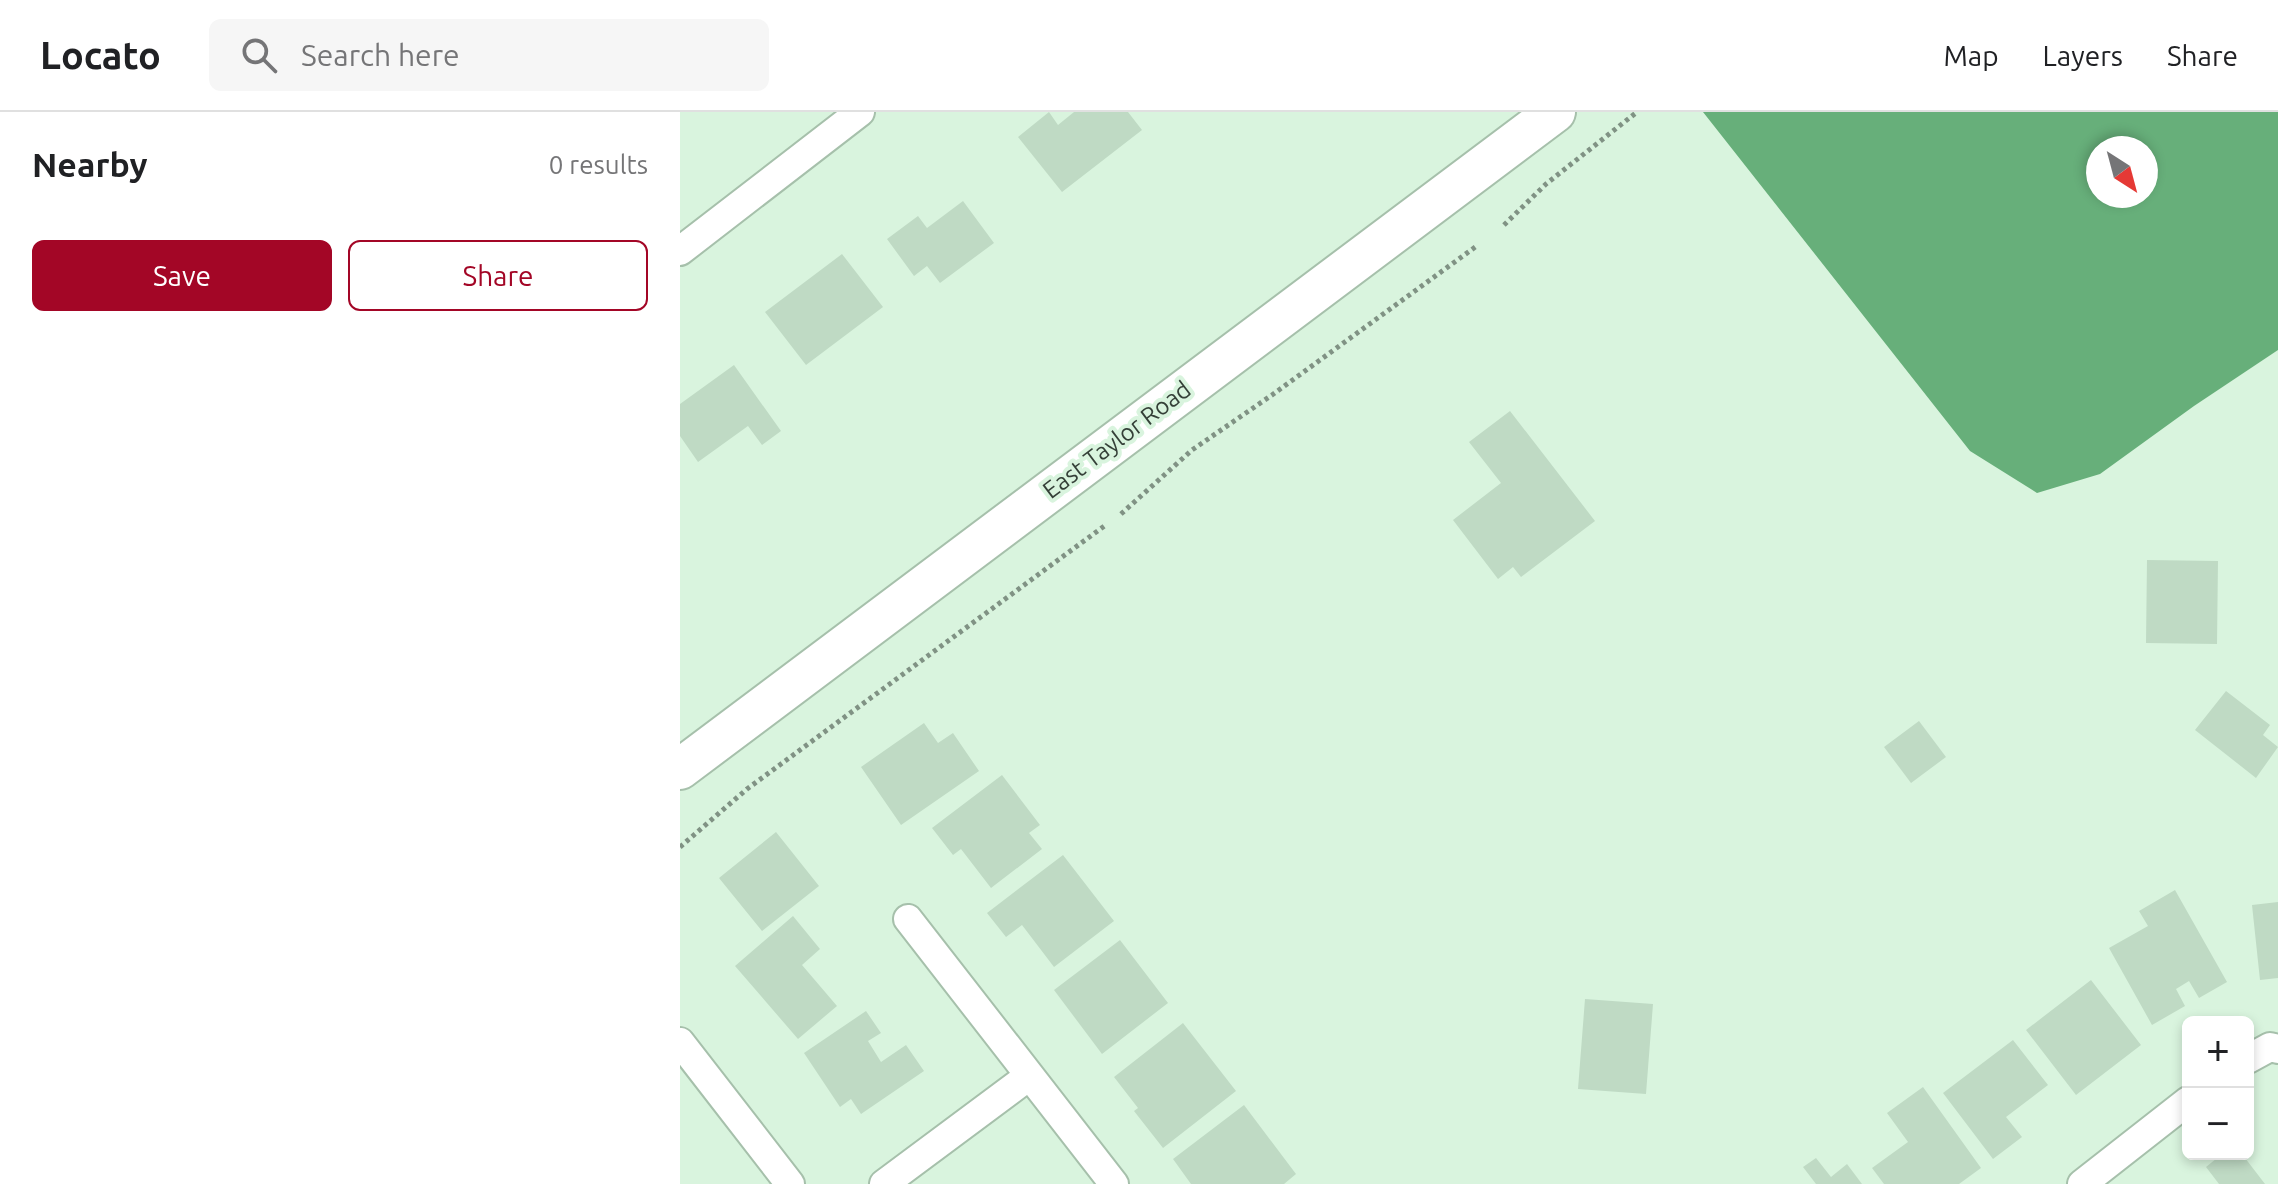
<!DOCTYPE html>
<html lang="en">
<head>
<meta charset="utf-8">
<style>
  body { margin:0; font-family:Ubuntu,sans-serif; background:#f6f6f6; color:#202124 }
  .controls { position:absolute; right:24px; bottom:24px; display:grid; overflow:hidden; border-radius:12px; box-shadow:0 4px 12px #0003 }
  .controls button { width:72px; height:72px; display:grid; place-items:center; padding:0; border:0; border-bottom:2px solid #e0e0e0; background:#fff; color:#202124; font:40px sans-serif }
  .compass { position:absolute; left:1406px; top:24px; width:72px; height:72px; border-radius:50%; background:#fff; box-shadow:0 4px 12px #0003; rotate:144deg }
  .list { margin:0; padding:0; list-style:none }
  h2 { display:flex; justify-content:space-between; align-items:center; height:104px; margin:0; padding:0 32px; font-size:34px }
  h2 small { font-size:26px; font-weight:400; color:#757577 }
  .actions { display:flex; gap:16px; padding:24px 32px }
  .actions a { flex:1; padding:18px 0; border:2px solid #a30626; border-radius:12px; text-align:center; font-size:28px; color:#a30626 }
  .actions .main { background:#a30626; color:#fff }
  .icon { flex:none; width:44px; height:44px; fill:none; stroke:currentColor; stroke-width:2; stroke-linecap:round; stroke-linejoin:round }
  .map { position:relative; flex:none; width:1598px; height:1072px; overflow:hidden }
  header { display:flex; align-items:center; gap:48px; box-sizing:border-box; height:112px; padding:0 40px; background:#fff; border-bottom:2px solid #e0e0e0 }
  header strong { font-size:38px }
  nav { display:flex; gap:44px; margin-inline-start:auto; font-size:28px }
  .search { width:560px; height:72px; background:#f6f6f6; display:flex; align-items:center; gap:20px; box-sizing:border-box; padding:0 28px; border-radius:12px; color:#757577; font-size:30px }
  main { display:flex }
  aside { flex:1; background:#fff }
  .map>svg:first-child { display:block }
  .water { fill:#67af7a; fill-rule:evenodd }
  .building { fill:#bfdac4 }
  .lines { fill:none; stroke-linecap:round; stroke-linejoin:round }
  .minor-casing { stroke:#a6c0ab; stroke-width:32 }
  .secondary-casing { stroke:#a6c0ab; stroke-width:44 }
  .path { stroke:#809284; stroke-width:5; stroke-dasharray:4 4; stroke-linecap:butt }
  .minor { stroke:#fff; stroke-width:28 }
  .secondary { stroke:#fff; stroke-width:40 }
  .labels { text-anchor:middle; stroke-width:8; stroke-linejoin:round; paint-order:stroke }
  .street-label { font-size:24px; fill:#354038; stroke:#d9f4de }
</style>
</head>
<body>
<header>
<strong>Locato</strong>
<div class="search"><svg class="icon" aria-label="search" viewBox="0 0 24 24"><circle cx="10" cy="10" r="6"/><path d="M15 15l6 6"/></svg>Search here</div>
<nav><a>Map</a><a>Layers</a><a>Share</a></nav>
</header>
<main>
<aside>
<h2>Nearby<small>0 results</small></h2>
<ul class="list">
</ul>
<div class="actions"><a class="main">Save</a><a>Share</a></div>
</aside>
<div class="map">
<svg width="1598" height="1072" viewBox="0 0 1598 1072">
  <rect width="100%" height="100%" fill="#d9f4de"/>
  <path class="water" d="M1023,0h575v238l-84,56 -94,68 -63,19 -67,-42zM1418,36h48v48h-48z"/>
  <path class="building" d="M369,0l9,13 16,-13h54l14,18 -80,62 -44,-55z
    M283,89l31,42 -54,40 -13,-17 -13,10 -27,-37 31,-23 9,12z
    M162,142l41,53 -77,58 -41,-53z
    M54,253l47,66 -19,14 -14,-19 -50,36 -18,-26v-32z
    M830,299l85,110 -74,56 -8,-10 -15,12 -45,-59 48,-37 -32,-41z
    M1467,448l71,1 -1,83 -71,-1z
    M1546,579l44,34 -7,10 15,12 -22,31 -61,-48z
    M1239,609l27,36 -35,26 -27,-36z
    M244,611l14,20 15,-10 26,38 -78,54 -40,-58z
    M322,663l38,50 -11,8 13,16 -51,39 -30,-39 -8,6 -21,-27z
    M96,720l43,54 -57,45 -43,-53z
    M383,743l51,66 -60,46 -32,-42 -16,12 -19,-24z
    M1495,778l52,92 -28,16 -10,-17 -13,8 9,17 -33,19 -43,-77 39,-22 -9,-15z
    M1598,790v76l-18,2 -8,-75z
    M113,804l27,33 -18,16 35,41 -39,33 -63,-73z
    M440,828l48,63 -66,51 -48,-64z
    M1411,868l50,65 -65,50 -50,-65z
    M905,887l68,5 -7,90 -68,-5z
    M186,899l15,22 -13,8 13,21 25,-17 18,26 -63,43 -10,-15 -11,8 -36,-54z
    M503,911l53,68 -73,57 -29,-37 4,-3 -24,-31z
    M1333,928l35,45 -42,32 16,20 -29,22 -50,-66z
    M1243,975l58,81 -22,16h-75l-12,-16 36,-26 -21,-29z
    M564,993l52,69 -12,10h-93l-18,-25z
    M1542,1042h20l23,30h-46l-13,-17z
    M1136,1046l15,19 16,-13 15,20h-46l-13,-17z"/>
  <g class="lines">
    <g class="minor-casing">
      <path id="minor" d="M0,139l180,-139
        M228,807l206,265
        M0,930l110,142
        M1568,947l22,-12 8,2
        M204,1072l145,-108
        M1402,1072l106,-83"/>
    </g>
    <g class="secondary-casing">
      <path id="secondary" d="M0,657l875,-657"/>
    </g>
    <path class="path" d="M824,113l42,-41 91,-72
      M441,402l71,-64 80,-55 206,-150
      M0,735l67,-58 360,-265"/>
    <use href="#minor" class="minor"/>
    <use href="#secondary" class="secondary"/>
  </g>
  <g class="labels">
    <g class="street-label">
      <text transform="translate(437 328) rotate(-37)" y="8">East Taylor Road</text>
    </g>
  </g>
</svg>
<div class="controls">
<button>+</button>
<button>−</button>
</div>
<svg class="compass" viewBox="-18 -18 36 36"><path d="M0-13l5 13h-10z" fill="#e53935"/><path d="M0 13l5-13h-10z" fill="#757577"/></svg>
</div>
</main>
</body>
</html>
